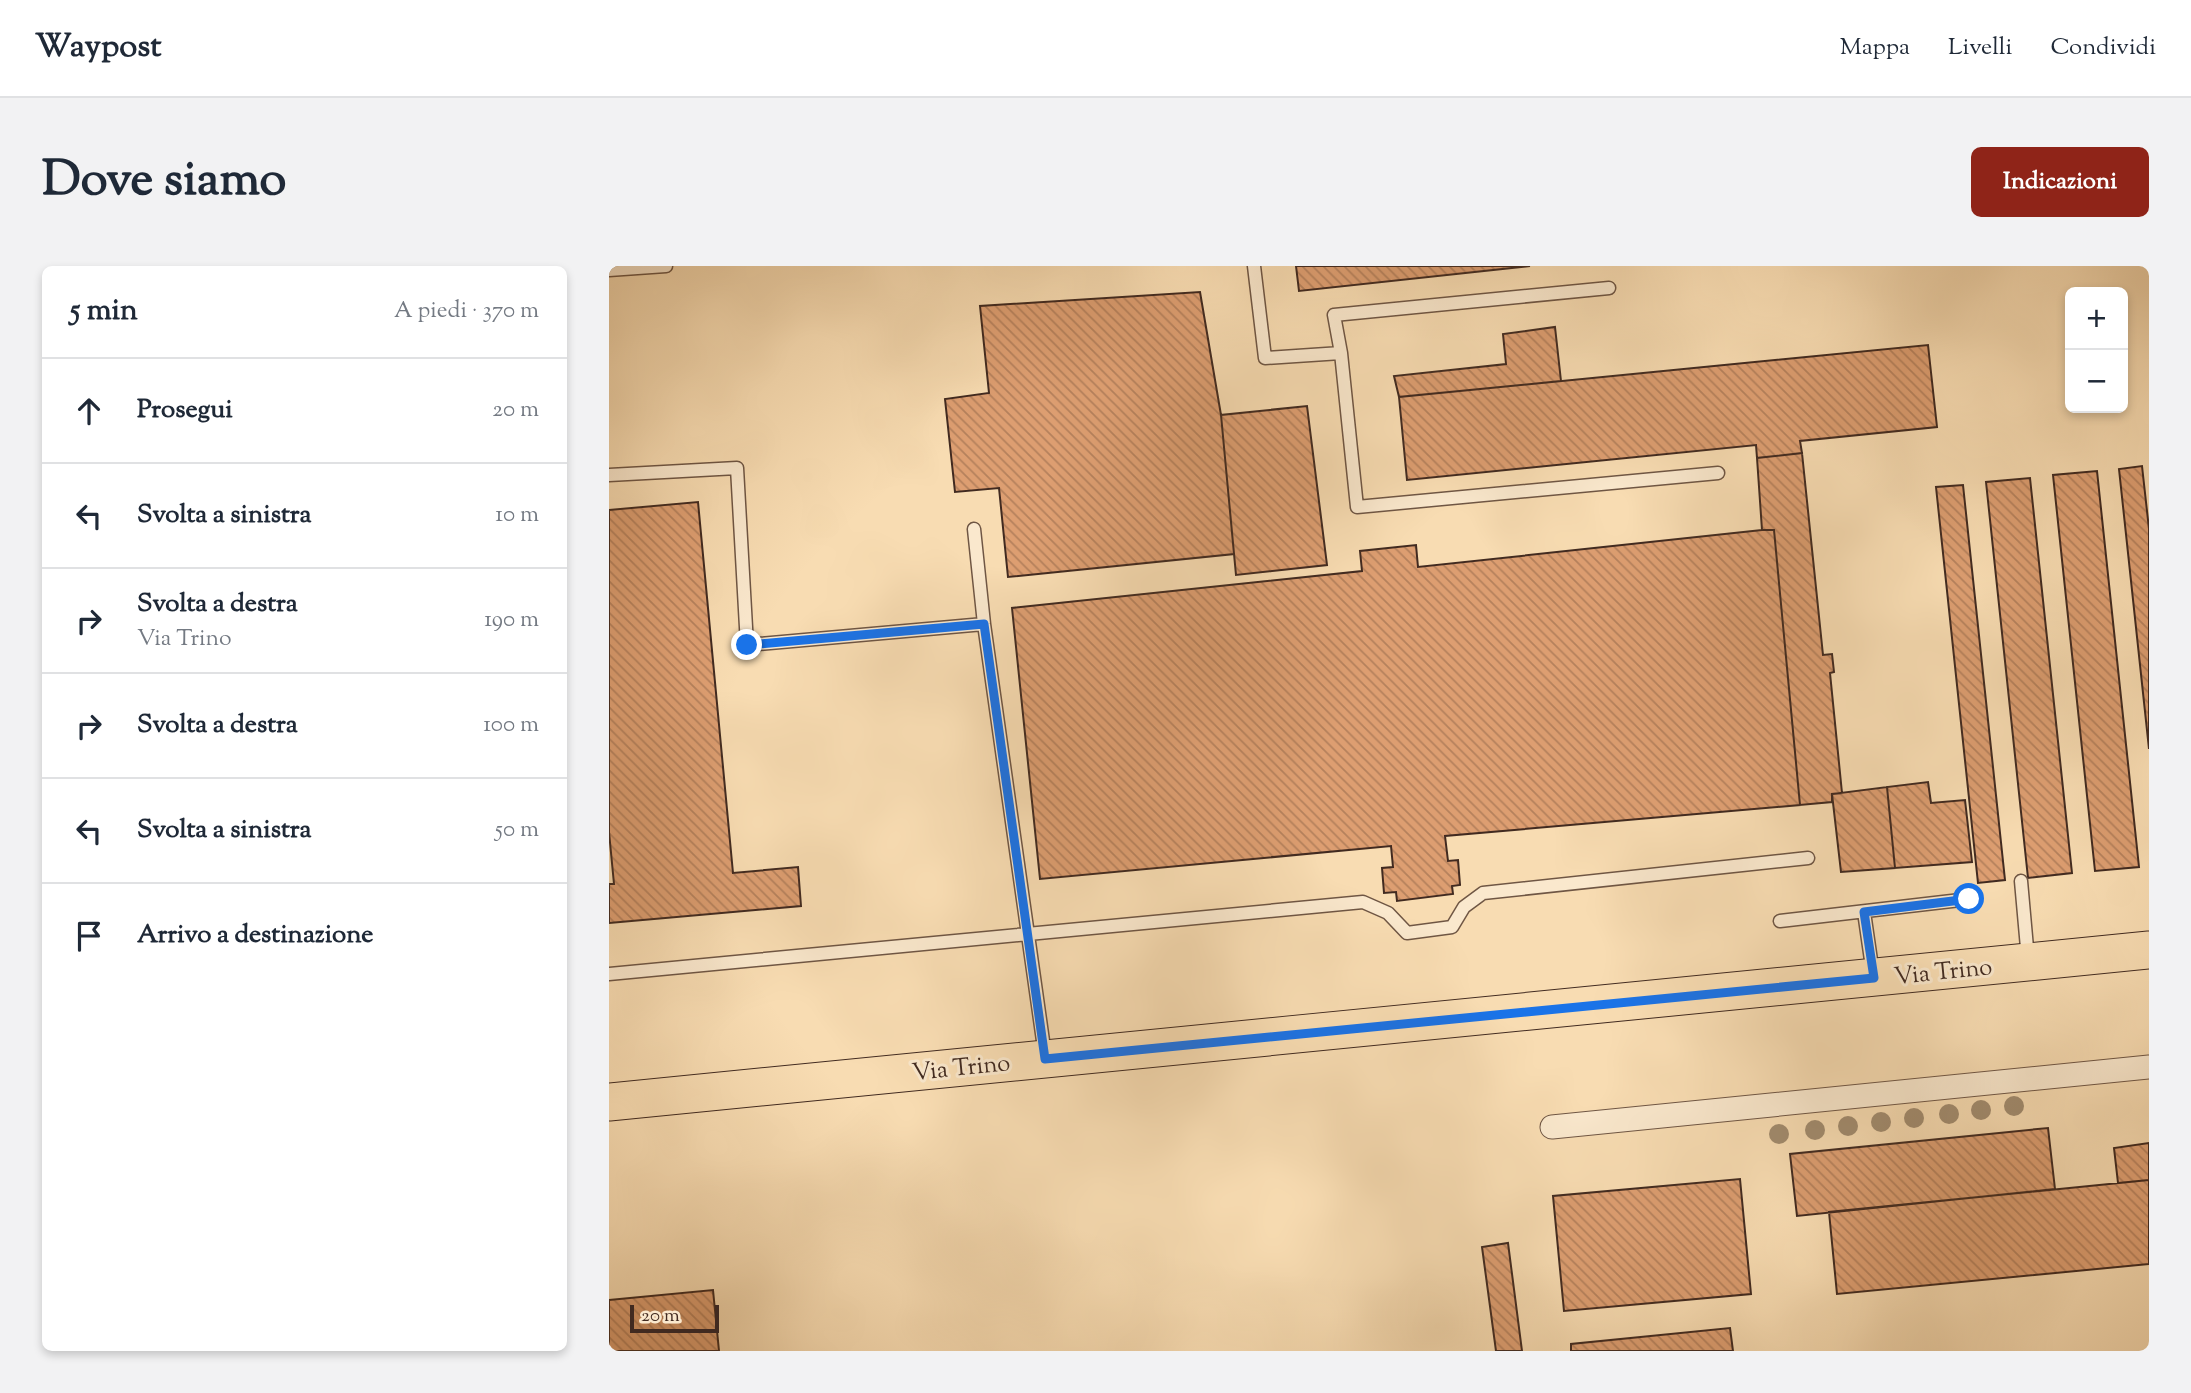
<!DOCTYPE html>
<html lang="it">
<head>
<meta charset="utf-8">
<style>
  body { margin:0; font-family:"Sorts Mill Goudy",serif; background:#f2f2f3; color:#1f2937 }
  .controls { position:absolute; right:21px; top:21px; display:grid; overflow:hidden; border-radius:10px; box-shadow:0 4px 10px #0003 }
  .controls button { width:63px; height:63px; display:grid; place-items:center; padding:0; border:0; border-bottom:2px solid #e0e1e3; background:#fff; color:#1f2937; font:35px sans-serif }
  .scale { position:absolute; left:21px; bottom:18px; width:89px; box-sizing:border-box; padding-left:7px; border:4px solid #412a20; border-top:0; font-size:19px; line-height:24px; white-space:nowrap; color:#412a20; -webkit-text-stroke:5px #fae8cd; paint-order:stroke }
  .stop { position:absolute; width:21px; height:21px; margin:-16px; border:5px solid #1a73e8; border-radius:50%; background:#fff }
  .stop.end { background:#1a73e8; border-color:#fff; box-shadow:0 2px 7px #0008 }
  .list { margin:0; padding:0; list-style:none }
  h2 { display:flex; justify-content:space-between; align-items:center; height:91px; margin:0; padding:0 28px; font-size:30px }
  h2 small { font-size:23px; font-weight:400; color:#747a83 }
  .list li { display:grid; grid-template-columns:46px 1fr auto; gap:21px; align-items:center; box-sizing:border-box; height:105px; padding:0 28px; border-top:2px solid #e0e1e3 }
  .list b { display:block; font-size:26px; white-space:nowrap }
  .list p { margin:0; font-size:23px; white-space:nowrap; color:#747a83 }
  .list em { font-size:23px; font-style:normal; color:#747a83 }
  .icon { flex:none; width:38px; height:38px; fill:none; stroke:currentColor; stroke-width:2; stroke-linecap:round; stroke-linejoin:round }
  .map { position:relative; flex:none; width:1540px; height:1085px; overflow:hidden; border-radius:10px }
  header { display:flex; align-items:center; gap:42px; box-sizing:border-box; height:98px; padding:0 35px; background:#fff; border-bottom:2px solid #e0e1e3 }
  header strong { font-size:33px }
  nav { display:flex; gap:38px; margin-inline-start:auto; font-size:24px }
  .intro { display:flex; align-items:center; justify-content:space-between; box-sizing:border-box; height:168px; padding:0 42px }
  h1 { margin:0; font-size:49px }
  .button { padding:18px 32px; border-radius:10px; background:#8f2418; color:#fff; font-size:24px; font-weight:700 }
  main { display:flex; gap:42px; padding:0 42px }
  aside { flex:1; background:#fff; border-radius:10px; box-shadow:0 4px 10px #0003 }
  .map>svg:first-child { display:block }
  .building { fill:url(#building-back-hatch); stroke:#412a20; stroke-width:2 }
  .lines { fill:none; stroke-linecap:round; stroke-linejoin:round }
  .lane-casing { stroke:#6f5644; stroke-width:15 }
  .street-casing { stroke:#6f5644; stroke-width:25 }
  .primary-casing { stroke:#412a20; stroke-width:39 }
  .lane { stroke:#fae8cd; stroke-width:12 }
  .street { stroke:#fae8cd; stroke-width:23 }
  .primary { stroke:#f8dcb2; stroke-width:37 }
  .tree { fill:#a18b6e }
  .route { stroke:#1a73e8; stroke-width:9 }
  .labels { text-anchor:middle; stroke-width:6; stroke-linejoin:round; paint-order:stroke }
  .street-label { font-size:24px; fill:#412a20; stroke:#fae8cd }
</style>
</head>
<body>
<header>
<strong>Waypost</strong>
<nav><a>Mappa</a><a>Livelli</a><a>Condividi</a></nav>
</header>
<div class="intro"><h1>Dove siamo</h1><a class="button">Indicazioni</a></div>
<main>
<aside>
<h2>5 min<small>A piedi · 370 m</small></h2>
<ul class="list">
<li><svg class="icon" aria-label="ahead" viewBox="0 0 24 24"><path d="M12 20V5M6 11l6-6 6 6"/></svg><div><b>Prosegui</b></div><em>20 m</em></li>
<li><svg class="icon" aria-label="left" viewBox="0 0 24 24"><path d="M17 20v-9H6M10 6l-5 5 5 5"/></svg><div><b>Svolta a sinistra</b></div><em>10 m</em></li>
<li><svg class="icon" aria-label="right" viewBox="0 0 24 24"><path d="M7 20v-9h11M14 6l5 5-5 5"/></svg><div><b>Svolta a destra</b><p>Via Trino</p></div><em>190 m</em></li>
<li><svg class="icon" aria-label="right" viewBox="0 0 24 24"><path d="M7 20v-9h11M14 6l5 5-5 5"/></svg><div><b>Svolta a destra</b></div><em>100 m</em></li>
<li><svg class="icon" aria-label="left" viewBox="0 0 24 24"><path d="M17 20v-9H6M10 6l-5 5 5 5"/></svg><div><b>Svolta a sinistra</b></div><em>50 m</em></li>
<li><svg class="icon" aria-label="arrive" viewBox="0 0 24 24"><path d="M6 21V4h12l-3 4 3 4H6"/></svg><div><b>Arrivo a destinazione</b></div></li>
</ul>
</aside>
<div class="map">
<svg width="1540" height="1085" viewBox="0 0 1540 1085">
  <defs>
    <pattern id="building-back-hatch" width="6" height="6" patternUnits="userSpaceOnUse" patternTransform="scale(1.75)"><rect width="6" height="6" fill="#dd9e71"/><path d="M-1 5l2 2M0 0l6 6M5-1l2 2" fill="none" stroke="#b5815c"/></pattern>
  </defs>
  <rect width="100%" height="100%" fill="#f8dcb2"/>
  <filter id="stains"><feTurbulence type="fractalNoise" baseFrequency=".00286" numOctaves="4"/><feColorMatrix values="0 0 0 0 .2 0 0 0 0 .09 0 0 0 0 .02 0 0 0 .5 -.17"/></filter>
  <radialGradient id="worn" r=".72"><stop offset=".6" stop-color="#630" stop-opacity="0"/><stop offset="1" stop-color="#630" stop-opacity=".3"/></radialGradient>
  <path class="building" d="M687,0h234l-231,25z
    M591,26l21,123 13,139 -226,23 -9,-89 -44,4 -10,-93 44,-6 -9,-87z
    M946,61l6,54 -162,16 -5,-21 112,-12 -3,-30z
    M1319,79l9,82 -137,14 2,12 -45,5 -1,-13 -349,35 -8,-83z
    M698,140l20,159 -91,10 -15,-160z
    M1193,187l21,202 9,-1 2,18 -4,1 12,120 -10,1v8l-32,3 -26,-275h-12l-5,-72z
    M1533,200l7,63v220l-30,-280z
    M1488,205l42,396 -44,4 -42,-396z
    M1421,212l42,395 -44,5 -42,-396z
    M1354,219l42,395 -27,3 -42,-396z
    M89,236l35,371 65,-6 3,39 -192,17v-39h5l-5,-52v-322z
    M1153,264h12l26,275 -355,31 3,25 10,-1 2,25 -8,1 1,8 -56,7 -1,-9 -12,1 -2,-25 11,-1 -2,-21 -351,33 -28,-271 350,-37 -2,-20 56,-6 2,22z
    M1319,516l3,21 34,-3 7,62 -77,6 -8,-81z
    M1278,521l8,81 -54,4 -9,-78z
    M1439,862l7,61 -258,27 -7,-62z
    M1540,877v37l-31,3 -4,-35z
    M1131,913l11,115 -187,17 -11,-115z
    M1540,914v84l-312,30 -8,-82z
    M899,977l14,108h-26l-14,-104z
    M104,1024l6,61h-110v-51z
    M1121,1062l3,23h-162v-7z"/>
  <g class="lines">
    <g class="lane-casing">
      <path id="lane" d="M645,0l11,92 76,-5 16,154 361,-34
        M0,4l57,-4
        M732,87l-7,-38 275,-27
        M0,209l128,-7 10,177 237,-21
        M365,263l10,95 61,431
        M1412,615l7,78
        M1255,646l9,62
        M1171,655l189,-22
        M0,708l754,-72 25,11 19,20 45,-6 12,-20 19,-14 325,-35"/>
    </g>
    <g class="street-casing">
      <path id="street" d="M943,861l597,-60"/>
    </g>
    <g class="primary-casing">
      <path id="primary" d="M0,836l1540,-152"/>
    </g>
    <use href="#lane" class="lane"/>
    <use href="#street" class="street"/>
    <use href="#primary" class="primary"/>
  </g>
  <g class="tree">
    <circle cx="1405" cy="840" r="10"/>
    <circle cx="1372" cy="844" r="10"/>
    <circle cx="1340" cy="848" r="10"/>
    <circle cx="1305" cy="852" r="10"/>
    <circle cx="1272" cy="856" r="10"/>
    <circle cx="1239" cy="860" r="10"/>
    <circle cx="1206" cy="864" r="10"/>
    <circle cx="1170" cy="868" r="10"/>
  </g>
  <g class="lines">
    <path class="route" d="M138,379l237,-21 61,435 829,-81 -10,-66 105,-13"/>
  </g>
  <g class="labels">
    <g class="street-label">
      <text transform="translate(1334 705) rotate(-6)" y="8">Via Trino</text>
      <text transform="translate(352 801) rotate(-6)" y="8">Via Trino</text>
    </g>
  </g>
  <rect width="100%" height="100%" filter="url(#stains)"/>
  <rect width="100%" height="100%" fill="url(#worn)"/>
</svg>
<div class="controls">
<button>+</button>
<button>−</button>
</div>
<div class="scale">20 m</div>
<div class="stop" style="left:1360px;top:633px"></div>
<div class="stop end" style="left:138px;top:379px"></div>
</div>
</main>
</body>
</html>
